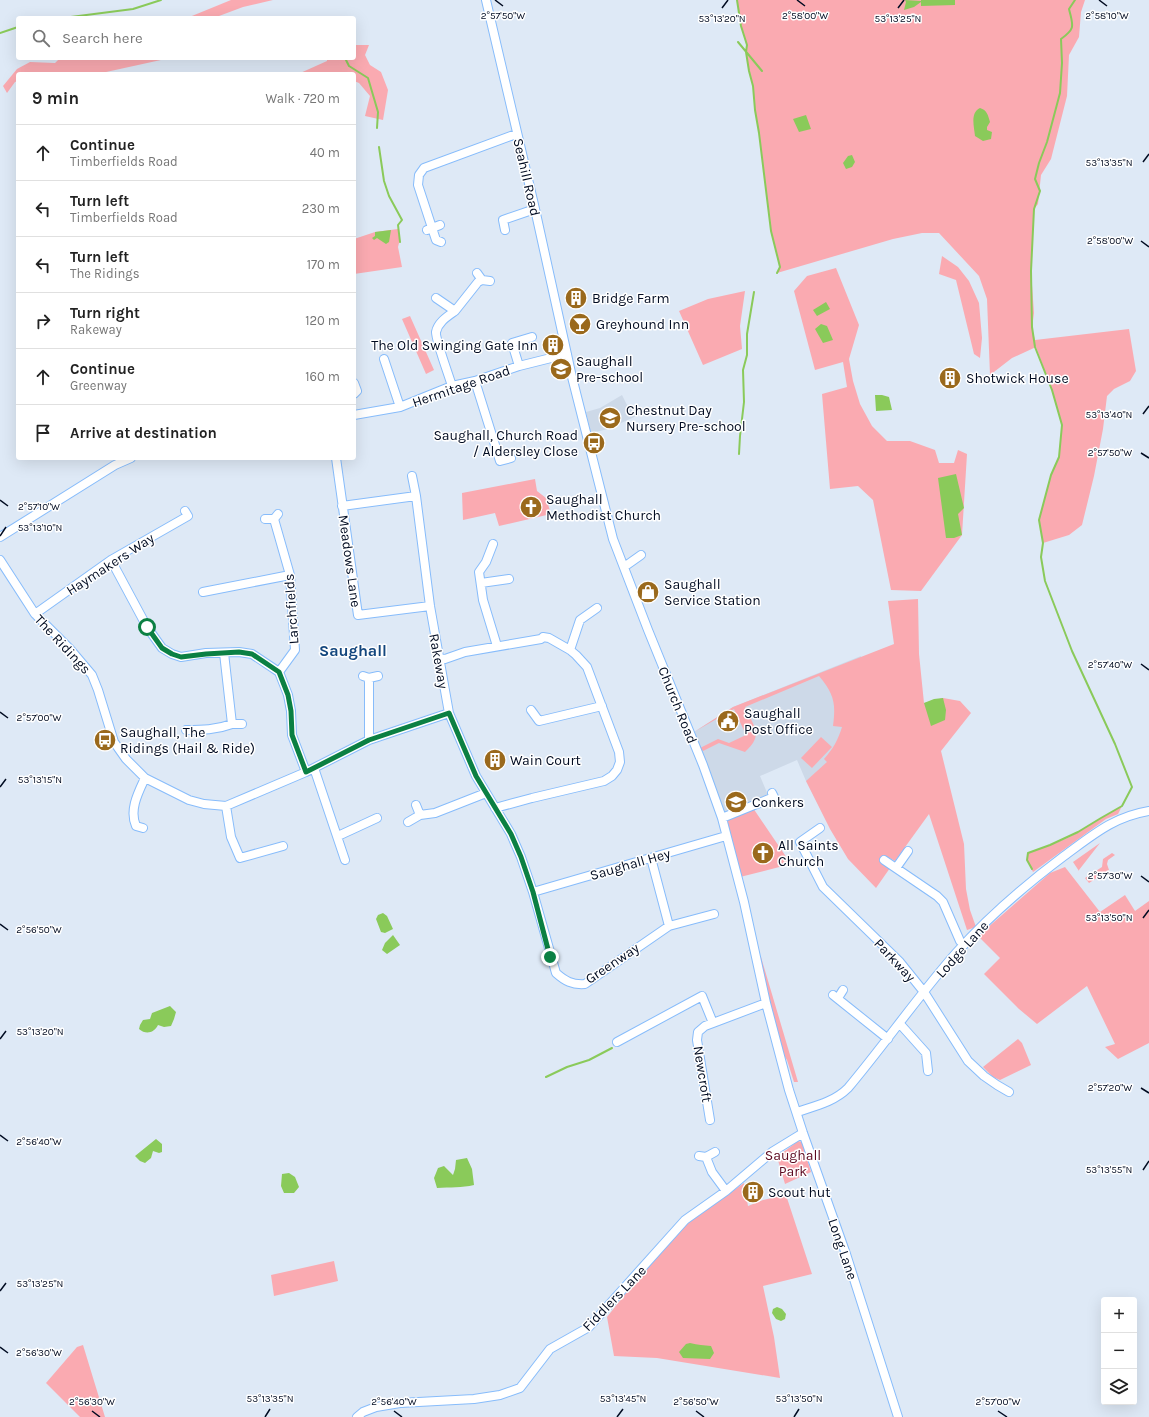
<!DOCTYPE html>
<html lang="en">
<head>
<meta charset="utf-8">
<style>
  body { margin:0; font-family:Karla,sans-serif; background:#f2f2f2; color:#222 }
  .controls { position:absolute; right:12px; bottom:12px; display:grid; overflow:hidden; border-radius:4px; box-shadow:0 4px 16px #0002 }
  .controls button { width:36px; height:36px; display:grid; place-items:center; padding:0; border:0; border-bottom:1px solid #e0e0e0; background:#fff; color:#222; font:20px sans-serif }
  .stop { position:absolute; width:12px; height:12px; margin:-9px; border:3px solid #0b8043; border-radius:50%; background:#fff }
  .stop.end { background:#0b8043; border-color:#fff; box-shadow:0 1px 4px #0008 }
  .list { margin:0; padding:0; list-style:none }
  h2 { display:flex; justify-content:space-between; align-items:center; height:52px; margin:0; padding:0 16px; font-size:17px }
  h2 small { font-size:13px; font-weight:400; color:#767676 }
  .list li { display:grid; grid-template-columns:26px 1fr auto; gap:12px; align-items:center; box-sizing:border-box; height:56px; padding:0 16px; border-top:1px solid #e0e0e0 }
  .list b { display:block; font-size:15px; white-space:nowrap }
  .list p { margin:0; font-size:13px; white-space:nowrap; color:#767676 }
  .list em { font-size:13px; font-style:normal; color:#767676 }
  .icon { flex:none; width:22px; height:22px; fill:none; stroke:currentColor; stroke-width:2; stroke-linecap:round; stroke-linejoin:round }
  .map { position:relative; flex:none; width:1149px; height:1417px; overflow:hidden }
  .search { position:absolute; background:#fff; box-shadow:0 4px 16px #0002; left:16px; top:16px; width:340px; height:44px; display:flex; align-items:center; gap:10px; box-sizing:border-box; padding:0 14px; border-radius:4px; color:#767676; font-size:15px }
  .panel { position:absolute; background:#fff; box-shadow:0 4px 16px #0002; left:16px; top:72px; width:340px; height:388px; border-radius:4px }
  .map>svg:first-child { display:block }
  .built { fill:#cdd9e8 }
  .green { fill:#faaab1 }
  .water { fill:#8aca5a }
  .lines { fill:none; stroke-linecap:round; stroke-linejoin:round }
  .stream { stroke:#8aca5a; stroke-width:2 }
  .minor-casing { stroke:#87bcfb; stroke-width:10 }
  .minor { stroke:#fff; stroke-width:8 }
  .route { stroke:#0b8043; stroke-width:5 }
  .ticks { fill:none; stroke:#000b21; stroke-width:1.5 }
  .labels { text-anchor:middle; stroke-width:3; stroke-linejoin:round; paint-order:stroke }
  .street-label { font-size:14px; fill:#000b21; stroke:#fff }
  .poi-label { font-size:14px; fill:#000b21; stroke:#fff; text-anchor:start }
  .park-label { font-size:14px; fill:#5b071e; stroke:#fff }
  .quarter-label { font-size:16px; font-weight:bold; fill:#14477e; stroke:#fff }
  .ticks-label { font-size:10px; text-anchor:middle; fill:#000b21; stroke:#fff; stroke-width:3; stroke-linejoin:round; paint-order:stroke }
</style>
</head>
<body>
<div class="map">
<svg width="1149" height="1417" viewBox="0 0 1149 1417">
  <rect width="100%" height="100%" fill="#dee9f6"/>
  <path class="built" d="M622,395l7,14 10,-5 4,9 -35,16 -17,4 -5,-21 14,-4z
    M861,656l-35,164 -20,-39 -9,-21 -37,16 8,19 -43,19 -31,-82 39,-25z"/>
  <path class="green" d="M231,0h42l-30,7 -24,9 -2,2h-30z
    M737,0h348l-4,12 -2,25 -10,18 -2,41 -16,63 -10,16 -3,29 -4,5 -3,62 3,42 -2,15 3,12 94,-11 7,42 -6,10 -16,8 -7,7 -4,33 -9,47 -12,49 -13,10 -26,8 -4,-23 12,-45 8,-18 3,-32 -10,-35 -16,-43 -24,11 -22,17 -3,-76 -8,-23 -40,-43h-17l-29,6 -116,34 3,-6 -9,-36 -12,-98 -4,-23 -2,-24 -4,-15 -3,-19 1,-7 -6,-19z
    M354,45h15l-4,10 5,10 11,7 7,18 -5,30 -18,-4 5,-20 -11,-13 -5,-2v-7h-56l29,-13v-3h27z
    M60,58h110l-73,16h-79v7l-3,1 -8,11 -4,-7 14,-17 13,-7 25,1z
    M398,229l2,13 -1,1 -1,4 4,20 -48,7v-35l21,-7z
    M942,256l16,11 11,14 10,22 3,35 -2,20 -6,-4 -18,-74 -17,-6z
    M836,268l23,57 -10,34 4,22 7,23 12,22 15,15h23l25,9 4,13h15l4,-13 9,4 -5,81 -41,56 -30,-1 -18,-90 -15,-14 -28,3 -8,-95 25,-7 -4,-25 -28,8 -21,-79 13,-15z
    M745,291l-5,35 2,23 -39,16 -24,-54 29,-12z
    M410,316l24,54 -8,4 -24,-55z
    M535,479l2,12 9,7 5,16 -52,12 -4,-13 -32,7 -1,-27z
    M918,599l1,55 5,49 19,-5 17,3 11,12 -30,38 23,93 2,45 4,21 6,17 -9,3 -38,-116 -34,47 -9,-5 -4,7 8,5 -14,20 -28,-29 -18,-30 -24,-48 21,-19 -3,-3c9,-10 14,-19 18,-32l-9,-1c3,-23 1,-32 -14,-50l-74,31c9,20 19,28 0,45l-26,-9 -16,8 -3,-3 18,-9 11,4 17,-8 -12,-26 -40,23 39,-25 161,-63 -6,-43z
    M821,737l11,10 -20,21 -11,-10z
    M1122,806l-4,8 -12,5 -73,53 -6,-12 1,-7c17,-6 35,-12 51,-21 15,-9 28,-18 43,-26z
    M753,808l38,56 -51,13 -14,-57z
    M1100,843l-21,27v1l-6,-9z
    M1112,853l3,2 -7,5 -1,4 2,6 -20,13 -4,-5 17,-11 1,-8z
    M1065,867l35,45 25,-17 10,16 14,-10v142l-31,16 -13,-12 10,-3 -28,-58 -50,38 -18,-15 -35,-35 16,-16 -22,-22 72,-63z
    M761,957l37,125h-4l-7,-22 -4,-6 -23,-94z
    M1018,1039l4,4 9,22 -31,15 -7,-3 -10,-10z
    M798,1141l4,1 9,30 -26,12 -8,-27z
    M744,1183l4,23 15,-6 23,-5 26,79 -49,12 11,51 6,41 -123,-20 -43,-2 -7,-39 23,-29 55,-63z
    M334,1261l4,20 -64,15 -3,-21z
    M83,1345l22,72h-25l-34,-34 31,-36z"/>
  <path class="water" d="M905,0l16,1v-1h34v5l-34,1v-4l-7,5 -10,3 2,-8z
    M980,108c7,2 8,7 10,14l-3,5v3l5,2 -1,7 -8,2 -8,-5c-1,-10 -5,-23 5,-28z
    M806,115l5,14 -12,3 -6,-13z
    M852,155l3,7 -3,5 -6,2 -3,-6 5,-7z
    M391,230l-2,12 -3,2 -9,-6 -3,2 -2,-2 3,-2v-4z
    M826,302l4,7 -13,7 -4,-6z
    M821,324l6,2 6,14 -10,3 -8,-14z
    M875,395h7l7,2 3,13 -16,1z
    M956,474l8,34 -6,6 4,21 -8,3h-8l-8,-60z
    M943,698l3,12 -1,10 -14,6 -7,-23 10,-4z
    M383,913l4,3 6,13 -8,4 -4,-1 -5,-13 2,-4z
    M393,935l7,10 -13,9 -5,-4 3,-7z
    M170,1006l6,6 -2,7 -3,7 -7,1 -6,-2c-4,8 -12,10 -19,4l1,-4 3,-5 7,-1 2,-6z
    M156,1139l6,5v8l-3,1 -6,-2 -2,7 -6,5 -5,-2 -5,-5z
    M467,1158l5,11 2,16c-12,3 -24,2 -37,3l-3,-10 4,-10 6,-2 9,9 2,-6 1,-9z
    M289,1173l6,4 4,10 -5,6h-10l-3,-7 1,-12z
    M777,1307l5,2 4,5 -1,5 -4,2 -5,-2 -4,-6 1,-4z
    M690,1343c8,2 14,2 21,3l3,7 -4,6 -27,-1 -4,-6 7,-8z"/>
  <g class="lines">
    <path class="stream" d="M737,0l4,26 6,19 -1,7 3,19 4,15 2,24 4,23 12,98 9,36 -3,6
      M63,18l70,-9 28,-9
      M0,33l18,-6
      M738,42l24,29
      M345,58l4,8 19,12 10,34 -1,16
      M379,147l5,34 5,15 13,24 -4,5 2,17
      M739,454l1,-18 4,-34 -1,-32 4,-15v-21l7,-42
      M1032,869l-5,-9 1,-7 22,-8 28,-13 23,-14 21,-12 10,-19 -17,-43 -43,-93 -27,-70 -4,-24 2,-14 -4,-23 12,-45 8,-18 3,-32 -10,-35 -17,-43 -3,-20 -1,-56 3,-62 6,-18 -5,-12 4,-16 8,-21 13,-49 2,-30 -1,-24c15,-11 12,-13 8,-30l6,-9
      M546,1077l21,-10 22,-7 23,-12"/>
    <g class="minor-casing">
      <path id="minor" d="M486,0l49,209 37,168 41,162 35,91 55,135 19,53 22,84 22,101 23,87 14,43 43,121 52,163
        M427,230l13,-5
        M505,230l-2,-10 32,-11
        M441,242l-5,-2 -18,-55 1,-10 5,-7 92,-34
        M477,273l5,7
        M436,298l19,13c-7,5 -17,11 -19,21 -1,6 13,44 16,54
        M455,311l23,-29 4,-2 8,1
        M384,359l16,48
        M519,366l-7,-23 20,-6
        M475,381l25,80 11,-3
        M354,383l3,8 -3,3
        M354,415l46,-8 52,-21 23,-5 44,-15 48,-12
        M336,458l22,157 72,-9
        M412,476l4,20 14,110 19,107 27,63 35,58 10,23 12,35 23,81c9,8 16,12 29,11l84,-58 45,-12
        M342,506l74,-10
        M278,514l-4,5 16,56 5,75 -16,22
        M265,519h9
        M0,537l115,-72 16,-7
        M493,544l-7,18 -7,10 4,28 14,46
        M0,560l35,54 35,35 22,26 6,15 16,52 12,17 19,19 44,22 15,4 22,2 80,-34 63,-32 80,-27
        M111,560l36,67 15,21 10,6 9,3 25,-4 33,-1 13,2 27,18 9,23 3,16 1,24 14,37
        M624,567l17,-12
        M481,583l28,-4
        M203,592l87,-17
        M35,614l76,-54 77,-44 -3,-5
        M570,650l10,-30 17,-12
        M438,657l7,2 20,-7 76,-13 2,-2 6,1 21,12 6,5 11,12 32,85 1,10 -3,8 -5,6 -8,5 -72,17 -37,10
        M363,676l6,2v62
        M369,678l9,-2
        M531,710l8,11 63,-15
        M232,724h10
        M186,730c16,0 30,0 46,-6l-8,-71
        M314,768l31,92
        M416,805l4,10
        M226,806l5,31 9,21 43,-12
        M722,818l52,-21 -2,-4
        M408,822l12,-7 15,-2 51,-20
        M143,828l-7,-2c-7,-16 2,-33 9,-48
        M820,828l-20,14 23,45 76,74 25,31 44,69 16,15 13,9 12,7
        M338,836l39,-18
        M651,858l18,68
        M884,860l53,36 6,6 17,39 4,4
        M896,868l12,-17
        M533,892l193,-56
        M833,995l55,44
        M838,998l5,-8
        M900,1024l26,29 2,18
        M617,1042l85,-46 11,27
        M797,1112c18,-6 37,-10 51,-24 37,-44 70,-92 108,-135 33,-37 68,-67 108,-97 29,-21 49,-39 85,-45
        M710,1120l-13,-80 1,-8 7,-6 61,-23
        M699,1156l7,1 6,15 14,19
        M706,1157l9,-5
        M357,1417l6,-5 13,-5 24,-4 74,-4 26,-4 20,-7 30,-39 39,-22 96,-107 41,-29 46,-39 31,-19"/>
    </g>
    <use href="#minor" class="minor"/>
  </g>
  <g class="lines">
    <path class="route" d="M147,627l15,21 10,6 9,3 25,-3 33,-2 13,2 27,18 9,23 3,16 1,24 14,37 63,-32 80,-27 27,63 35,58 10,23 12,35 17,65"/>
  </g>
  <path class="ticks" d="M495,0l8,6M797,0l8,6M1099,0l8,6M722,8l6,-8M898,8l6,-8M1143,162l6,-8M1141,241l8,6M1143,414l6,-8M1141,453l8,5M0,500l8,6M0,536l6,-9M1141,664l8,6M0,712l8,6M0,787l6,-8M1141,876l8,6M1143,918l6,-8M0,924l8,6M0,1039l6,-8M1141,1088l8,5M0,1135l8,6M1143,1170l6,-9M0,1291l6,-8M0,1347l8,6M92,1411l8,6M394,1411l8,6M696,1411l8,6M998,1411l9,6M265,1417l5,-8M617,1417l6,-8M794,1417l5,-8"/>
  <defs>
    <g id="building-disc" transform="scale(1.15)"><circle r="9.5" fill="#9a691c" stroke="#fff"/><path d="M-4-6H4V6H1V3H-1V6H-4ZM-2.5-4.3h1.7v1.8h-1.7ZM.8-4.3h1.7v1.8H.8ZM-2.5-1h1.7V.8h-1.7ZM.8-1h1.7V.8H.8Z" fill="#fff"/></g>
    <g id="bar-disc" transform="scale(1.15)"><circle r="9.5" fill="#9a691c" stroke="#fff"/><path d="M-6-5H6L.8 .8V4.5H3.5V6h-7V4.5H-.8V.8Z" fill="#fff"/></g>
    <g id="school-disc" transform="scale(1.15)"><circle r="9.5" fill="#9a691c" stroke="#fff"/><path d="M0-5L7-2L0 1L-7-2ZM-4 1L0 2.5L4 1V4Q0 6-4 4Z" fill="#fff"/></g>
    <g id="bus-disc" transform="scale(1.15)"><circle r="9.5" fill="#9a691c" stroke="#fff"/><path d="M-5-6H5V4H4V6H2V4H-2V6H-4V4H-5ZM-3.5-4V0h7V-4ZM-3.5 1.2v1.5H-2V1.2ZM2 1.2v1.5H3.5V1.2Z" fill="#fff"/></g>
    <g id="church-disc" transform="scale(1.15)"><circle r="9.5" fill="#9a691c" stroke="#fff"/><path d="M-1.2-6h2.4v3.5h3.3v2.4h-3.3V6h-2.4V-.1h-3.3v-2.4h3.3Z" fill="#fff"/></g>
    <g id="shop-disc" transform="scale(1.15)"><circle r="9.5" fill="#9a691c" stroke="#fff"/><path d="M-5-2.5h2.3a2.7 3.5 0 0 1 5.4 0H5L5.5 6h-11ZM-1.5-2.5h3a1.5 2.3 0 0 0-3 0Z" fill="#fff"/></g>
    <g id="civic-disc" transform="scale(1.15)"><circle r="9.5" fill="#9a691c" stroke="#fff"/><path d="M-.6-6.5H3V-4.5H.6V-3L4-1V1h2V6H-6V1h2V-1L-.6-3ZM-1.2 2.5V6h2.4V2.5Z" fill="#fff"/></g>
  </defs>
  <g fill-rule="evenodd">
    <use href="#building-disc" x="576" y="298"/>
    <use href="#bar-disc" x="580" y="324"/>
    <use href="#building-disc" x="553" y="345"/>
    <use href="#school-disc" x="561" y="369"/>
    <use href="#building-disc" x="950" y="378"/>
    <use href="#school-disc" x="610" y="418"/>
    <use href="#bus-disc" x="594" y="443"/>
    <use href="#church-disc" x="531" y="507"/>
    <use href="#shop-disc" x="648" y="592"/>
    <use href="#civic-disc" x="728" y="721"/>
    <use href="#bus-disc" x="105" y="740"/>
    <use href="#building-disc" x="495" y="760"/>
    <use href="#school-disc" x="736" y="802"/>
    <use href="#church-disc" x="763" y="853"/>
    <use href="#building-disc" x="753" y="1192"/>
  </g>
  <g class="labels">
    <g class="street-label">
      <text transform="translate(527 177) rotate(77)" y="5">Seahill Road</text>
      <text transform="translate(461 386) rotate(-19)" y="5">Hermitage Road</text>
      <text transform="translate(350 561) rotate(82)" y="5">Meadows Lane</text>
      <text transform="translate(110 564) rotate(-33)" y="5">Haymakers Way</text>
      <text transform="translate(291 609) rotate(-94)" y="5">Larchfields</text>
      <text transform="translate(63 644) rotate(47)" y="5">The Ridings</text>
      <text transform="translate(439 661) rotate(80)" y="5">Rakeway</text>
      <text transform="translate(678 705) rotate(68)" y="5">Church Road</text>
      <text transform="translate(630 864) rotate(-16)" y="5">Saughall Hey</text>
      <text transform="translate(962 949) rotate(-48)" y="5">Lodge Lane</text>
      <text transform="translate(895 960) rotate(47)" y="5">Parkway</text>
      <text transform="translate(612 963) rotate(-34)" y="5">Greenway</text>
      <text transform="translate(703 1074) rotate(81)" y="5">Newcroft</text>
      <text transform="translate(843 1249) rotate(71)" y="5">Long Lane</text>
      <text transform="translate(614 1298) rotate(-46)" y="5">Fiddlers Lane</text>
    </g>
    <g class="poi-label">
      <text x="592" y="303">Bridge Farm</text>
      <text x="596" y="329">Greyhound Inn</text>
      <text x="538" y="350" text-anchor="end">The Old Swinging Gate Inn</text>
      <text x="576" y="366">Saughall<tspan x="576" dy="16">Pre-school</tspan></text>
      <text x="966" y="383">Shotwick House</text>
      <text x="626" y="415">Chestnut Day<tspan x="626" dy="16">Nursery Pre-school</tspan></text>
      <text x="578" y="440" text-anchor="end">Saughall, Church Road<tspan x="578" dy="16">/ Aldersley Close</tspan></text>
      <text x="546" y="504">Saughall<tspan x="546" dy="16">Methodist Church</tspan></text>
      <text x="664" y="589">Saughall<tspan x="664" dy="16">Service Station</tspan></text>
      <text x="744" y="718">Saughall<tspan x="744" dy="16">Post Office</tspan></text>
      <text x="120" y="737">Saughall, The<tspan x="120" dy="16">Ridings (Hail &amp; Ride)</tspan></text>
      <text x="510" y="765">Wain Court</text>
      <text x="752" y="807">Conkers</text>
      <text x="778" y="850">All Saints<tspan x="778" dy="16">Church</tspan></text>
      <text x="768" y="1197">Scout hut</text>
    </g>
    <g class="park-label">
      <text x="793" y="1160">Saughall<tspan x="793" dy="16">Park</tspan></text>
    </g>
    <g class="quarter-label">
      <text x="353" y="656">Saughall</text>
    </g>
  </g>
  <g class="ticks-label">
    <text x="1107" y="19">2°58'10"W</text>
    <text x="503" y="19">2°57'50"W</text>
    <text x="805" y="19">2°58'00"W</text>
    <text x="722" y="22">53°13'20"N</text>
    <text x="898" y="22">53°13'25"N</text>
    <text x="1109" y="166">53°13'35"N</text>
    <text x="1110" y="244">2°58'00"W</text>
    <text x="1109" y="418">53°13'40"N</text>
    <text x="1110" y="456">2°57'50"W</text>
    <text x="39" y="510">2°57'10"W</text>
    <text x="40" y="531">53°13'10"N</text>
    <text x="1110" y="668">2°57'40"W</text>
    <text x="39" y="721">2°57'00"W</text>
    <text x="40" y="783">53°13'15"N</text>
    <text x="1110" y="879">2°57'30"W</text>
    <text x="1109" y="921">53°13'50"N</text>
    <text x="39" y="933">2°56'50"W</text>
    <text x="40" y="1035">53°13'20"N</text>
    <text x="1110" y="1091">2°57'20"W</text>
    <text x="39" y="1145">2°56'40"W</text>
    <text x="1109" y="1173">53°13'55"N</text>
    <text x="40" y="1287">53°13'25"N</text>
    <text x="39" y="1356">2°56'30"W</text>
    <text x="270" y="1402">53°13'35"N</text>
    <text x="623" y="1402">53°13'45"N</text>
    <text x="799" y="1402">53°13'50"N</text>
    <text x="92" y="1405">2°56'30"W</text>
    <text x="394" y="1405">2°56'40"W</text>
    <text x="696" y="1405">2°56'50"W</text>
    <text x="998" y="1405">2°57'00"W</text>
  </g>
</svg>
<div class="controls">
<button>+</button>
<button>−</button>
<button><svg class="icon" aria-label="layers" viewBox="0 0 24 24"><path d="M12 4l9 5-9 5-9-5zM3 14l9 5 9-5"/></svg></button>
</div>
<div class="stop" style="left:147px;top:627px"></div>
<div class="stop end" style="left:550px;top:957px"></div>
<div class="search"><svg class="icon" aria-label="search" viewBox="0 0 24 24"><circle cx="10" cy="10" r="6"/><path d="M15 15l6 6"/></svg>Search here</div>
<section class="panel">
<h2>9 min<small>Walk · 720 m</small></h2>
<ul class="list">
<li><svg class="icon" aria-label="ahead" viewBox="0 0 24 24"><path d="M12 20V5M6 11l6-6 6 6"/></svg><div><b>Continue</b><p>Timberfields Road</p></div><em>40 m</em></li>
<li><svg class="icon" aria-label="left" viewBox="0 0 24 24"><path d="M17 20v-9H6M10 6l-5 5 5 5"/></svg><div><b>Turn left</b><p>Timberfields Road</p></div><em>230 m</em></li>
<li><svg class="icon" aria-label="left" viewBox="0 0 24 24"><path d="M17 20v-9H6M10 6l-5 5 5 5"/></svg><div><b>Turn left</b><p>The Ridings</p></div><em>170 m</em></li>
<li><svg class="icon" aria-label="right" viewBox="0 0 24 24"><path d="M7 20v-9h11M14 6l5 5-5 5"/></svg><div><b>Turn right</b><p>Rakeway</p></div><em>120 m</em></li>
<li><svg class="icon" aria-label="ahead" viewBox="0 0 24 24"><path d="M12 20V5M6 11l6-6 6 6"/></svg><div><b>Continue</b><p>Greenway</p></div><em>160 m</em></li>
<li><svg class="icon" aria-label="arrive" viewBox="0 0 24 24"><path d="M6 21V4h12l-3 4 3 4H6"/></svg><div><b>Arrive at destination</b></div></li>
</ul>
</section>
</div>
</body>
</html>
